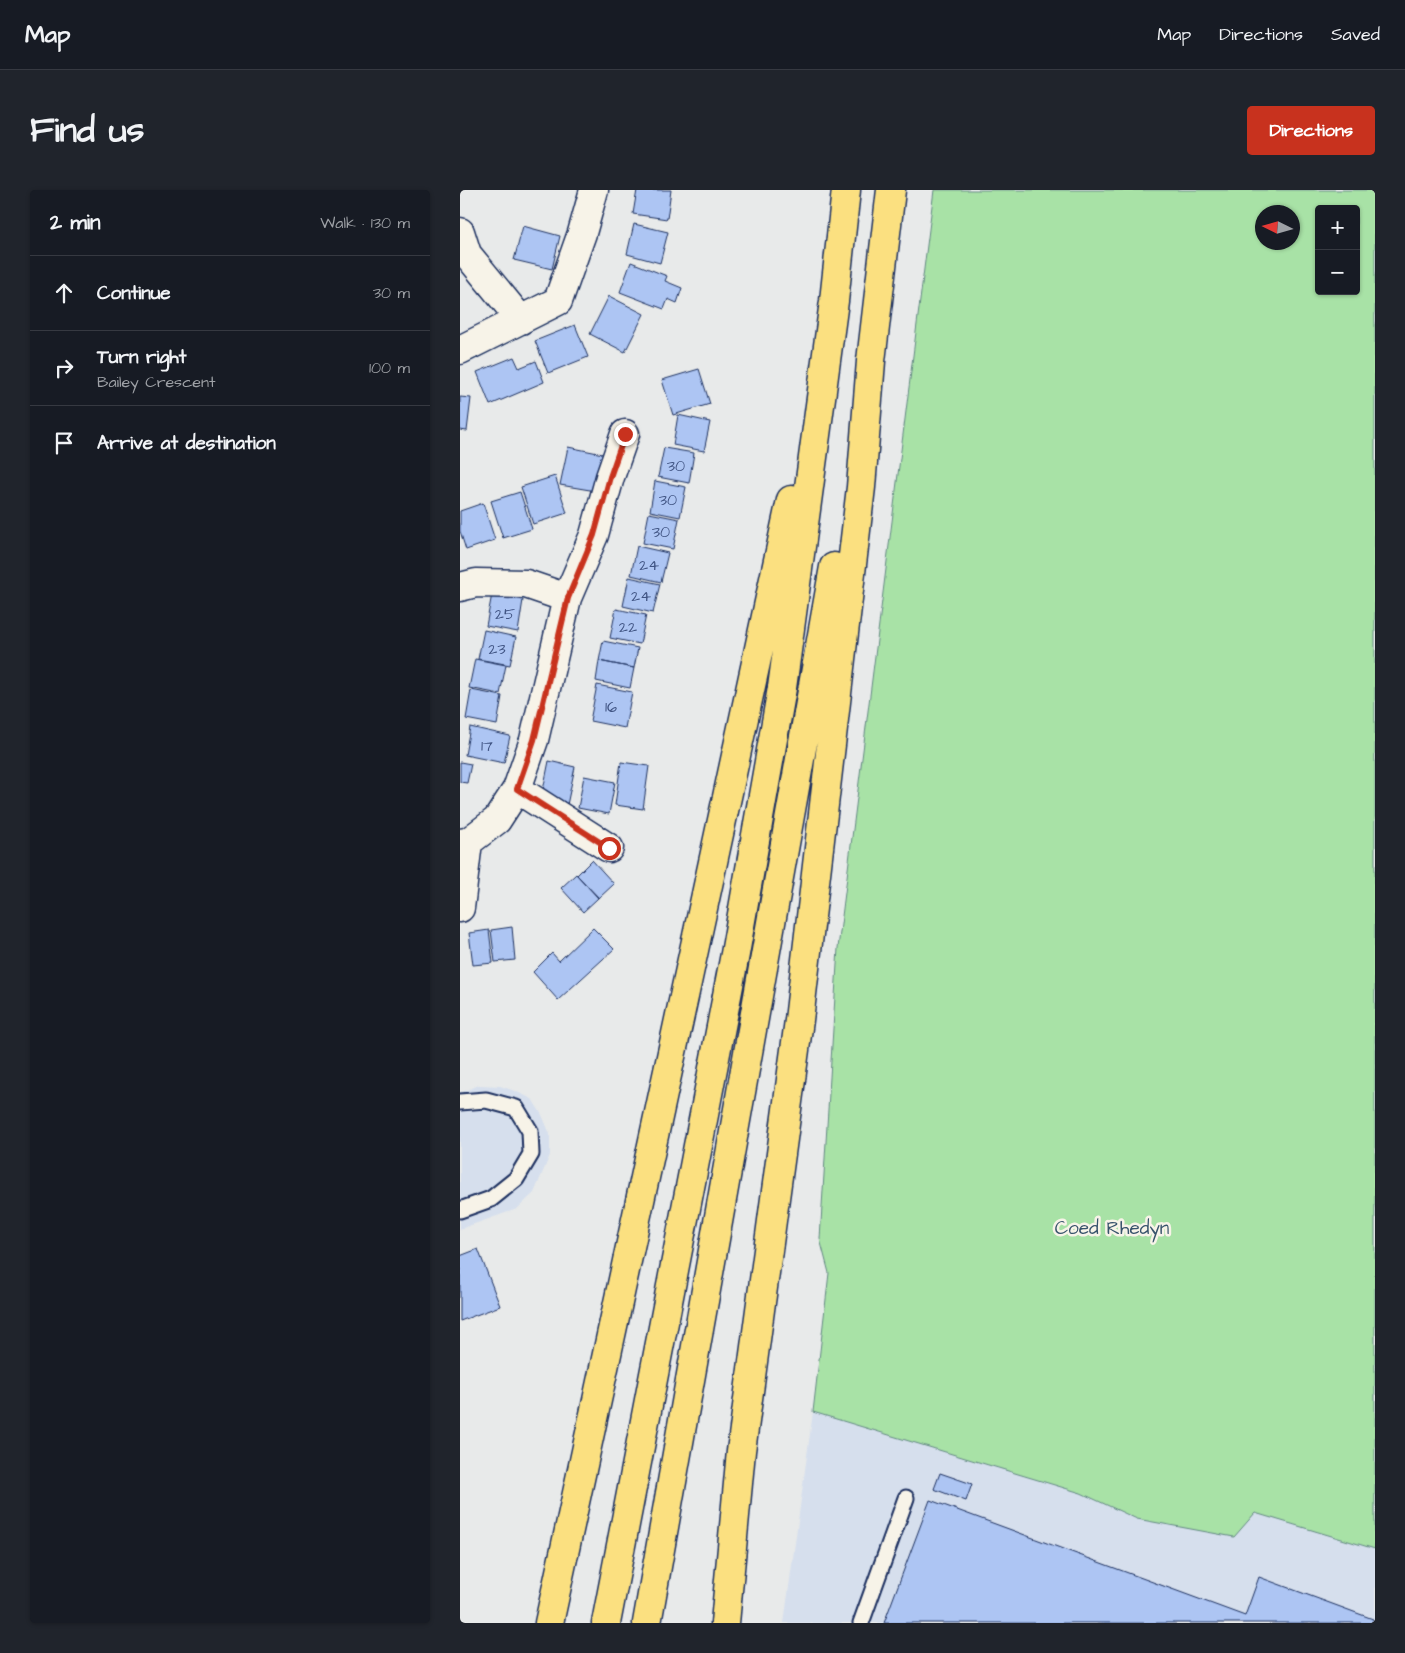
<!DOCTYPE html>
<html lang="en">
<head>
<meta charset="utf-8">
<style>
  body { margin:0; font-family:"Architects Daughter",sans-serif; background:#20242c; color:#f1f3f6 }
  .controls { position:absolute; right:15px; top:15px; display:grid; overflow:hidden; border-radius:5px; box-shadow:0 1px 4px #0004 }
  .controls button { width:45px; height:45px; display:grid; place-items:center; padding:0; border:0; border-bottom:1px solid #363941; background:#171b24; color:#f1f3f6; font:25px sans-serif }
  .compass { position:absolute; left:795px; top:15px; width:45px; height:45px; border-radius:50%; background:#171b24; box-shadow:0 1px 4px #0004; rotate:275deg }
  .stop { position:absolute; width:15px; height:15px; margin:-11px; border:4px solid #c8321e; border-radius:50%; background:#fff }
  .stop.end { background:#c8321e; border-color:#fff; box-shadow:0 1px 5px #0008 }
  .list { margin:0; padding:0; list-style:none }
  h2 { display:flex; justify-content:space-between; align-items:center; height:65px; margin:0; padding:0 20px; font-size:21px }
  h2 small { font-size:16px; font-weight:400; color:#9ea1a6 }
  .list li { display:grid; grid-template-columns:32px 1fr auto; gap:15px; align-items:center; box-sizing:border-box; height:75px; padding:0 20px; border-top:1px solid #363941 }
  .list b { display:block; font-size:19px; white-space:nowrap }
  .list p { margin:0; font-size:16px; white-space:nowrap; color:#9ea1a6 }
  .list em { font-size:16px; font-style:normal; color:#9ea1a6 }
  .icon { flex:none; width:28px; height:28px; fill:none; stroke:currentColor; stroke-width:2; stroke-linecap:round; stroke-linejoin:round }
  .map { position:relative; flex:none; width:915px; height:1433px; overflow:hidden; border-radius:5px }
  header { display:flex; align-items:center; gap:30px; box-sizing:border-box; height:70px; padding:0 25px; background:#171b24; border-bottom:1px solid #363941 }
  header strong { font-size:24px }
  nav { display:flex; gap:28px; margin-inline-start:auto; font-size:18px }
  .intro { display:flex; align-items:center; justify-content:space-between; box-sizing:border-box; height:120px; padding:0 30px }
  h1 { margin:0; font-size:35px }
  .button { padding:12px 22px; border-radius:5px; background:#c8321e; color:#fff; font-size:18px; font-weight:700 }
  main { display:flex; gap:30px; padding:0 30px }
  aside { flex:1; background:#171b24; border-radius:5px; box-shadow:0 1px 4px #0004 }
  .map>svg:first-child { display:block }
  .built { fill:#d6dfed }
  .green { fill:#a8e2a6; stroke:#628882; fill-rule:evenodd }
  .building { fill:#adc5f3; stroke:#1b2f5e }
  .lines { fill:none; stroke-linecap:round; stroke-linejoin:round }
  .lane-casing { stroke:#1b2f5e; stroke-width:19 }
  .street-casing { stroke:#1b2f5e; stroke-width:31 }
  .highway-casing { stroke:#1b2f5e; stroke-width:31 }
  .lane { stroke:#f7f3e8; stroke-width:15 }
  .street { stroke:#f7f3e8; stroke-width:28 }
  .highway { stroke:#fbe080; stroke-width:28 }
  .route { stroke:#c8321e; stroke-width:6 }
  .labels { text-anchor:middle; stroke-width:5; stroke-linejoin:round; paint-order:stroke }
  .number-label { font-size:16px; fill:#405483 }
  .park-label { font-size:19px; fill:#37536c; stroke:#f7f3e8 }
</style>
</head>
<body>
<header>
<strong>Map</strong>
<nav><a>Map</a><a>Directions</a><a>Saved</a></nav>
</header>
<div class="intro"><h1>Find us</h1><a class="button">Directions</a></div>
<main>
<aside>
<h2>2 min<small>Walk · 130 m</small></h2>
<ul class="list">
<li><svg class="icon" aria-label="ahead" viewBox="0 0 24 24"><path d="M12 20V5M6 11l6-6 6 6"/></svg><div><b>Continue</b></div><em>30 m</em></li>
<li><svg class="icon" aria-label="right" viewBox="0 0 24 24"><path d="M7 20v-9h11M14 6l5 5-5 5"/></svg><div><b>Turn right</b><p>Bailey Crescent</p></div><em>100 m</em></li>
<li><svg class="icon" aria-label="arrive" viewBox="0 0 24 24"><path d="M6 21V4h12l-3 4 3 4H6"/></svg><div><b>Arrive at destination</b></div></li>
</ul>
</aside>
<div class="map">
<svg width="915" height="1433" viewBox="0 0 915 1433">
  <rect width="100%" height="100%" fill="#e8eaea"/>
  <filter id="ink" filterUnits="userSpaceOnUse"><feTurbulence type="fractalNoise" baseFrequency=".02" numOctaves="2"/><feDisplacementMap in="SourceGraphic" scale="10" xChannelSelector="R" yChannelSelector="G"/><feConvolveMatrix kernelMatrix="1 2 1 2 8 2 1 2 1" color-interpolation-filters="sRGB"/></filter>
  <g filter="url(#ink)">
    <path class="built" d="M19,895l21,1 15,5 17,8 10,16 8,19v21l-16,38 -17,16 -57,20v-136z
      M353,1222l268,81 56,26 118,-6 120,36v74h-591z"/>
    <path class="green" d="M474,0h441v1359l-120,-36 -21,24 -97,-18 -56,-26 -268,-81 16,-139 -9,-34 18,-291zM859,19h37v82h-37zM802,22h30v30h-30z"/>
    <path class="building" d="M177,0h34l-4,29 -34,-5z
      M174,34l34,8 -8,31 -33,-9z
      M63,36l37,10 -8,33 -38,-9z
      M171,72l36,14 -2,5 17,7 -5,15 -9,-4 -4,10 -44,-17z
      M149,106l35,18 -19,38 -35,-18z
      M115,135l13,32 -40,16 -13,-32z
      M54,167l5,11 17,-7 8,21 -54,23 -13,-33z
      M239,179l11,35 -37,11 -11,-35z
      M0,207l11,1 -4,33 -7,-1z
      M218,225l32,7 -6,29 -31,-6z
      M108,257l35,7 -7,37 -36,-6z
      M204,258l30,5 -5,30 -31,-6z
      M95,286l12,37 -34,11 -12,-37z
      M195,291l31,6 -6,30 -30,-6z
      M60,302l12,37 -29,9 -12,-37z
      M23,313l12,37 -29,10 -6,-19v-20z
      M189,323l30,6 -6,30 -30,-6z
      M177,356l31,7 -7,29 -30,-7z
      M169,387l31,7 -7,29 -30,-7z
      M32,404l31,6 -5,32 -32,-6z
      M156,419l30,6 -6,29 -30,-6z
      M24,440l32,7 -6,28 -32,-6z
      M143,451l35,7 -4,20 -35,-7z
      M15,469l31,6 -6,29 -31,-6z
      M139,471l35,7 -4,20 -34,-7z
      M137,495l35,7 -7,36 -35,-7z
      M11,500l31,6 -5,29 -31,-6z
      M10,537l40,9 -6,27 -39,-8z
      M89,571l26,6 -8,38 -26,-5z
      M0,572l11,2 -4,19 -7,-1z
      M161,572l28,4 -6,43 -28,-4z
      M124,586l31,6 -6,32 -31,-6z
      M132,670l22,24 -15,14 -22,-23z
      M116,684l22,24 -15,14 -22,-24z
      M52,737l3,33 -20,2 -4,-32z
      M133,738l21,21 -56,51 -25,-28 19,-19 7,8z
      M29,740l4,33 -20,2 -4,-32z
      M18,1059l22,57 -40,15v-65z
      M480,1283l32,11 -6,17 -32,-12z
      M470,1310l315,116 14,-39 114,42 -1,4h-488z"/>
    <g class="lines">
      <g class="lane-casing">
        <path id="lane" d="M0,912l26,-2 30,8 14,23 1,23 -15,25 -25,20 -31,11
          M401,1433l45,-125"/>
      </g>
      <g class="street-casing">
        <path id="street" d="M0,42l7,22 54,66
          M0,160l98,-49 24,-68 12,-43
          M0,397l16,-4 50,1 41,14
          M57,599l92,59
          M0,653l8,-1 29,-22 20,-31 17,-49 33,-142 27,-63 16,-58 15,-43
          M0,718l8,-66"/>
      </g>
      <g class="highway-casing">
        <path id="highway" d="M89,1433l242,-1123
          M146,1433l129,-669 47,-266 52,-387 12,-111
          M187,1433l187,-1056
          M265,1433l16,-172 58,-431 62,-533 10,-126 20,-171"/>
      </g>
      <use href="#lane" class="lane"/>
      <use href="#street" class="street"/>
      <use href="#highway" class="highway"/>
    </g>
  </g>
  <g class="lines" filter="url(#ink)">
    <path class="route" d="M149,658l-92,-59 17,-49 34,-142 26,-63 16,-58 15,-43"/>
  </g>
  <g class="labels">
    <g class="number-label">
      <text x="216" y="281">30</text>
      <text x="208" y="315">30</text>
      <text x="201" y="347">30</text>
      <text x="189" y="380">24</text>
      <text x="181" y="411">24</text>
      <text x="45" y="429">25</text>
      <text x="168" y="442">22</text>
      <text x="37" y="464">23</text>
      <text x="151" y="522">16</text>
      <text x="27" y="561">17</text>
    </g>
    <g class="park-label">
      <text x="652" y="1044">Coed Rhedyn</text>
    </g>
  </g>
</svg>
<div class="controls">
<button>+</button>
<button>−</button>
</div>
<svg class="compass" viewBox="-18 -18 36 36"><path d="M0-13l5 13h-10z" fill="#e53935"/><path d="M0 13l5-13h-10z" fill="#9ea1a6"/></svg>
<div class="stop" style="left:149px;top:658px"></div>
<div class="stop end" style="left:165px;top:244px"></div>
</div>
</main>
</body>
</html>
